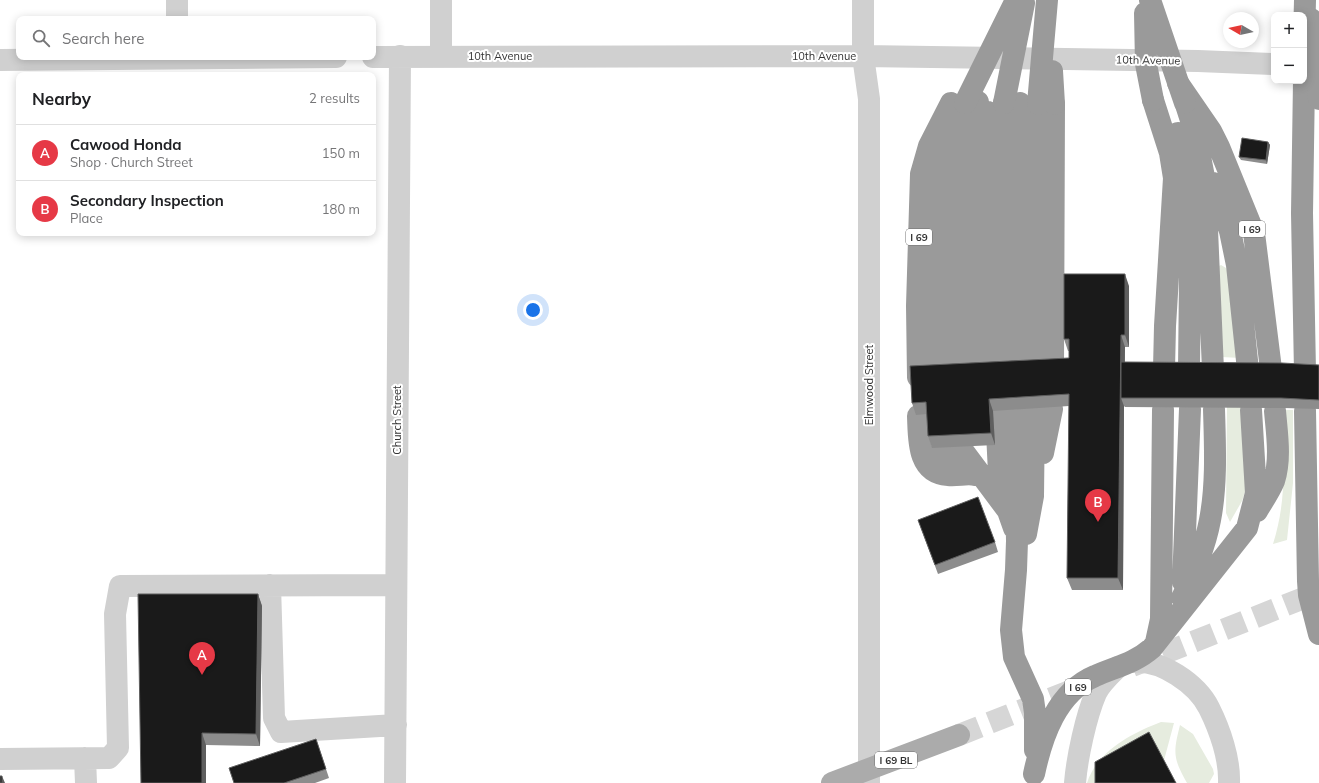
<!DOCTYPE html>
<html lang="en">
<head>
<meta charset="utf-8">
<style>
  body { margin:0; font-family:Mulish,sans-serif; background:#f6f6f6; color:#202124 }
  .controls { position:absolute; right:12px; top:12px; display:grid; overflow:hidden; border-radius:8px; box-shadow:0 2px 10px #0003 }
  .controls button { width:36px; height:36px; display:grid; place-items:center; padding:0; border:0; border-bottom:1px solid #e0e0e0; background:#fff; color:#202124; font:20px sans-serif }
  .compass { position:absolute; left:1223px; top:12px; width:36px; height:36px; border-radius:50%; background:#fff; box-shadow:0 2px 10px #0003; rotate:279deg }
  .you { position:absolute; left:533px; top:310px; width:14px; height:14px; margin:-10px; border:3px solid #fff; border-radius:50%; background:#1a73e8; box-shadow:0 0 0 6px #1a73e833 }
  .badge { display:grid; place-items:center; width:26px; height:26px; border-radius:50%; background:#e63946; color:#fff; font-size:13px; font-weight:700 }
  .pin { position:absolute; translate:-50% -33px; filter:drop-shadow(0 1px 2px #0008) }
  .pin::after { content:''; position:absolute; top:21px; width:14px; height:12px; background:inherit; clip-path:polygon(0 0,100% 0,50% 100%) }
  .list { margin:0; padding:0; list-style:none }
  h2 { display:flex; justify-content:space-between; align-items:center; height:52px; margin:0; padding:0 16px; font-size:17px }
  h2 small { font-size:13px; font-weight:400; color:#757577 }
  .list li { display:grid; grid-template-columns:26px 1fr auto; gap:12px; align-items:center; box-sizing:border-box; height:56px; padding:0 16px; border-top:1px solid #e0e0e0 }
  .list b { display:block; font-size:15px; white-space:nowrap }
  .list p { margin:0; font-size:13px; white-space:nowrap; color:#757577 }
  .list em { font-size:13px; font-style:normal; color:#757577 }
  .icon { flex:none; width:22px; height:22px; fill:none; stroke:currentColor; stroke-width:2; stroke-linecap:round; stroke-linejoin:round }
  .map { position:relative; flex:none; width:1319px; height:783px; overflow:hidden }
  .search { position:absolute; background:#fff; box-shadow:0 2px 10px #0003; left:16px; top:16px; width:360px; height:44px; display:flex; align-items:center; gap:10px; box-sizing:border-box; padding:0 14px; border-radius:8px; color:#757577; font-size:15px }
  .panel { position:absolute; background:#fff; box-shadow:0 2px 10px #0003; left:16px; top:72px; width:360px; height:164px; border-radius:8px }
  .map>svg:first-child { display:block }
  .green { fill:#e6ecdf }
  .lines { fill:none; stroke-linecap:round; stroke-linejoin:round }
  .major-tunnel { stroke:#d6d6d6; stroke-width:22; stroke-dasharray:22 11; stroke-linecap:butt }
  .minor { stroke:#d0d0d0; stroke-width:22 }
  .major { stroke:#ababab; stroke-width:22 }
  .highway { stroke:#9a9a9a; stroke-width:22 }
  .highway-bridge { stroke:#9a9a9a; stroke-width:22 }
  .wall { fill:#8c8c8c }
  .shaded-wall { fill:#5f5f5f }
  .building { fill:#1a1a1a; stroke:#5f5f5f }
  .labels { text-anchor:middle; stroke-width:4; stroke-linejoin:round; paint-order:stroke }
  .shield { fill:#fff; stroke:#707070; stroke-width:1 }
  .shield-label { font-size:10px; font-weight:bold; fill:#333 }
  .street-label { font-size:11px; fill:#333; stroke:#fff }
</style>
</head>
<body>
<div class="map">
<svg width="1319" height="783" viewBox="0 0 1319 783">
  <rect width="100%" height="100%" fill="#fff"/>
  <path class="green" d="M1221,265l5,3 5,11 10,79 -20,-1 -2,-91z
    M1227,407h16l3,82 -4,12 -12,21 -4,-9z
    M1281,410h12v73l-6,57 -14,4c15,-48 10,-85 8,-134z
    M1161,722l13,1 -11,41 -61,19h-15c10,-32 45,-50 74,-61z
    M1180,725l13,9 20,35 1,5 -5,9h-22c-14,-25 -14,-30 -7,-58z"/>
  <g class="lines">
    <path class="major-tunnel" d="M1132,666l187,-74
      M959,735l121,-48"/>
    <path class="minor" d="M177,0v19
      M441,0v56
      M863,0v56l6,43v684
      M373,57l490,-1 335,5 76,3
      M0,60l336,-3
      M270,585l4,133 7,14 115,-7
      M1133,662c28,-3 64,22 76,46 11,22 21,51 20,75
      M85,758l1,25
      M0,759l109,-1 9,-10 -3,-134 5,-28 276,-1
      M395,783l5,-727
      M1075,783c2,-25 11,-67 21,-90 5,-10 14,-18 22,-26"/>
    <path class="major" d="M832,783l127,-48"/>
    <path class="highway" d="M1304,40l1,-40
      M1304,81l-2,132 3,159
      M1178,83l33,48 8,16 35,86 17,136
      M1153,100l17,53 4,25 -9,148 -1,43
      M1187,108l9,28 9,46 8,188
      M1178,133l10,32 3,26 -2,178
      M1213,183l17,48 7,34 11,105
      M1034,368l4,-264
      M1053,368l1,-264
      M995,370l3,-205 1,-30 5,-32
      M1014,372l6,-269
      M975,373l4,-210 2,-20 7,-31
      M956,374l4,-198 4,-30 14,-44
      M938,375l1,-195 4,-24 18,-43
      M918,377l-1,-71 4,-132 8,-28 22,-43
      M1015,411l2,130 -1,29 -5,60 3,27 19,42 2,14v37
      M1305,411l3,170 1,14 10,39
      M996,412l3,61 5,14 9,12
      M918,416c1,23 -1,57 30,59 10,1 19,-2 28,0
      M961,448l47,63 6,17
      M942,449l9,10 24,16
      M1043,453l9,-44
      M1257,511c6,-10 13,-20 17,-30 7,-22 3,-47 1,-70
      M1026,534l7,-38 1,-86
      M1183,582l7,-173
      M1182,598c12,-26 23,-51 28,-78 7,-36 5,-75 4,-111
      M1156,642l5,-23 2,-209
      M1034,774c8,-38 23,-82 61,-98 20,-9 40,-13 57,-28l95,-120 9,-35 -5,-83"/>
    <path class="highway-bridge" d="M1150,0l35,103
      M1145,13l1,51 7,36
      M1311,19l8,80
      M1052,71l2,33
      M965,103l51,-103
      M1004,103l20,-100
      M1038,104l9,-104"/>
  </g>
  <path class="wall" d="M1268,142l2,3 -3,19 -26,-4 -2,-3z
    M1129,286v61h-4v15l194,3v44l-35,-1 -159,-1 -1,-1 -1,184h-51l-5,-12 2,-172 -76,5 2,34 -63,3 -4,-12 -1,-22 -11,1 -4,-12 157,-45v-7h-1l-4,-12z
    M918,520l77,22 3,10 -60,22z
    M258,594l4,12 -2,140 -54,-1v38h-65z
    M316,739l13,39 -14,5h-81z"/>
  <path class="shaded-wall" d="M1268,142l2,3 -3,19 -1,-4z
    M1125,274l4,12v61l-4,-12z
    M1121,335l4,12 -1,51h-3l3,8 -1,184 -5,-12z
    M989,399l4,12 2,34 -4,-12z
    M258,594l4,12 -2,140 -4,-12z
    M202,733l4,12v38h-4z
    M2,776l3,7h-3z"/>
  <path class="building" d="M1242,138l26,4 -2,18 -27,-3z
    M1064,274h61v61h-4l-3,243h-51l2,-184 -80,5 2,34 -63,3 -2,-34 -14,1 -2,-37 159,-8v-19h-5z
    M1121,362l161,1 37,2v35l-38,-2h-160z
    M978,497l17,45 -60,23 -17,-45z
    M138,594h120l-2,140 -54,-1v50h-61z
    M1149,732l27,51h-81v-21z
    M316,739l10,30 -42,14h-50l-5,-15z
    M0,776h2v7h-2z"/>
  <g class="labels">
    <g class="shield">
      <rect x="1239" y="221" width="26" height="16" rx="3"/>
      <rect x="906" y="229" width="26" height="16" rx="3"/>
      <rect x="1065" y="679" width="26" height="16" rx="3"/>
      <rect x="875" y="752" width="42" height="16" rx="3"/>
    </g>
    <g class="shield-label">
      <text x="1252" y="233">I 69</text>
      <text x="919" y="241">I 69</text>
      <text x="1078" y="691">I 69</text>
      <text x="896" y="764">I 69 BL</text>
    </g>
    <g class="street-label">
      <text x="500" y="60">10th Avenue</text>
      <text x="824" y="60">10th Avenue</text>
      <text transform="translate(1148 60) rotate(1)" y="4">10th Avenue</text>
      <text transform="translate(869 385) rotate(-90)" y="4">Elmwood Street</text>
      <text transform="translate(397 420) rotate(-90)" y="4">Church Street</text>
    </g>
  </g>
</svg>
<div class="controls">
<button>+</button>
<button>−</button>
</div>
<svg class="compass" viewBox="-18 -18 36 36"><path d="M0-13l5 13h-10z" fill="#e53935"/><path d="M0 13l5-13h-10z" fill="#757577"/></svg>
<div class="you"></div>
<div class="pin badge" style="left:202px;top:675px">A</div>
<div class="pin badge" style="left:1098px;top:522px">B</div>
<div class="search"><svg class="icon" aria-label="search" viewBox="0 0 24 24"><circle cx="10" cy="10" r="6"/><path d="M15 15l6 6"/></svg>Search here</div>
<section class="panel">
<h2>Nearby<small>2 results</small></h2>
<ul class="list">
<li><span class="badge">A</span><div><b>Cawood Honda</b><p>Shop · Church Street</p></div><em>150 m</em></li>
<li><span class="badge">B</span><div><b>Secondary Inspection</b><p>Place</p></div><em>180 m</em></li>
</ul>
</section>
</div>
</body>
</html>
